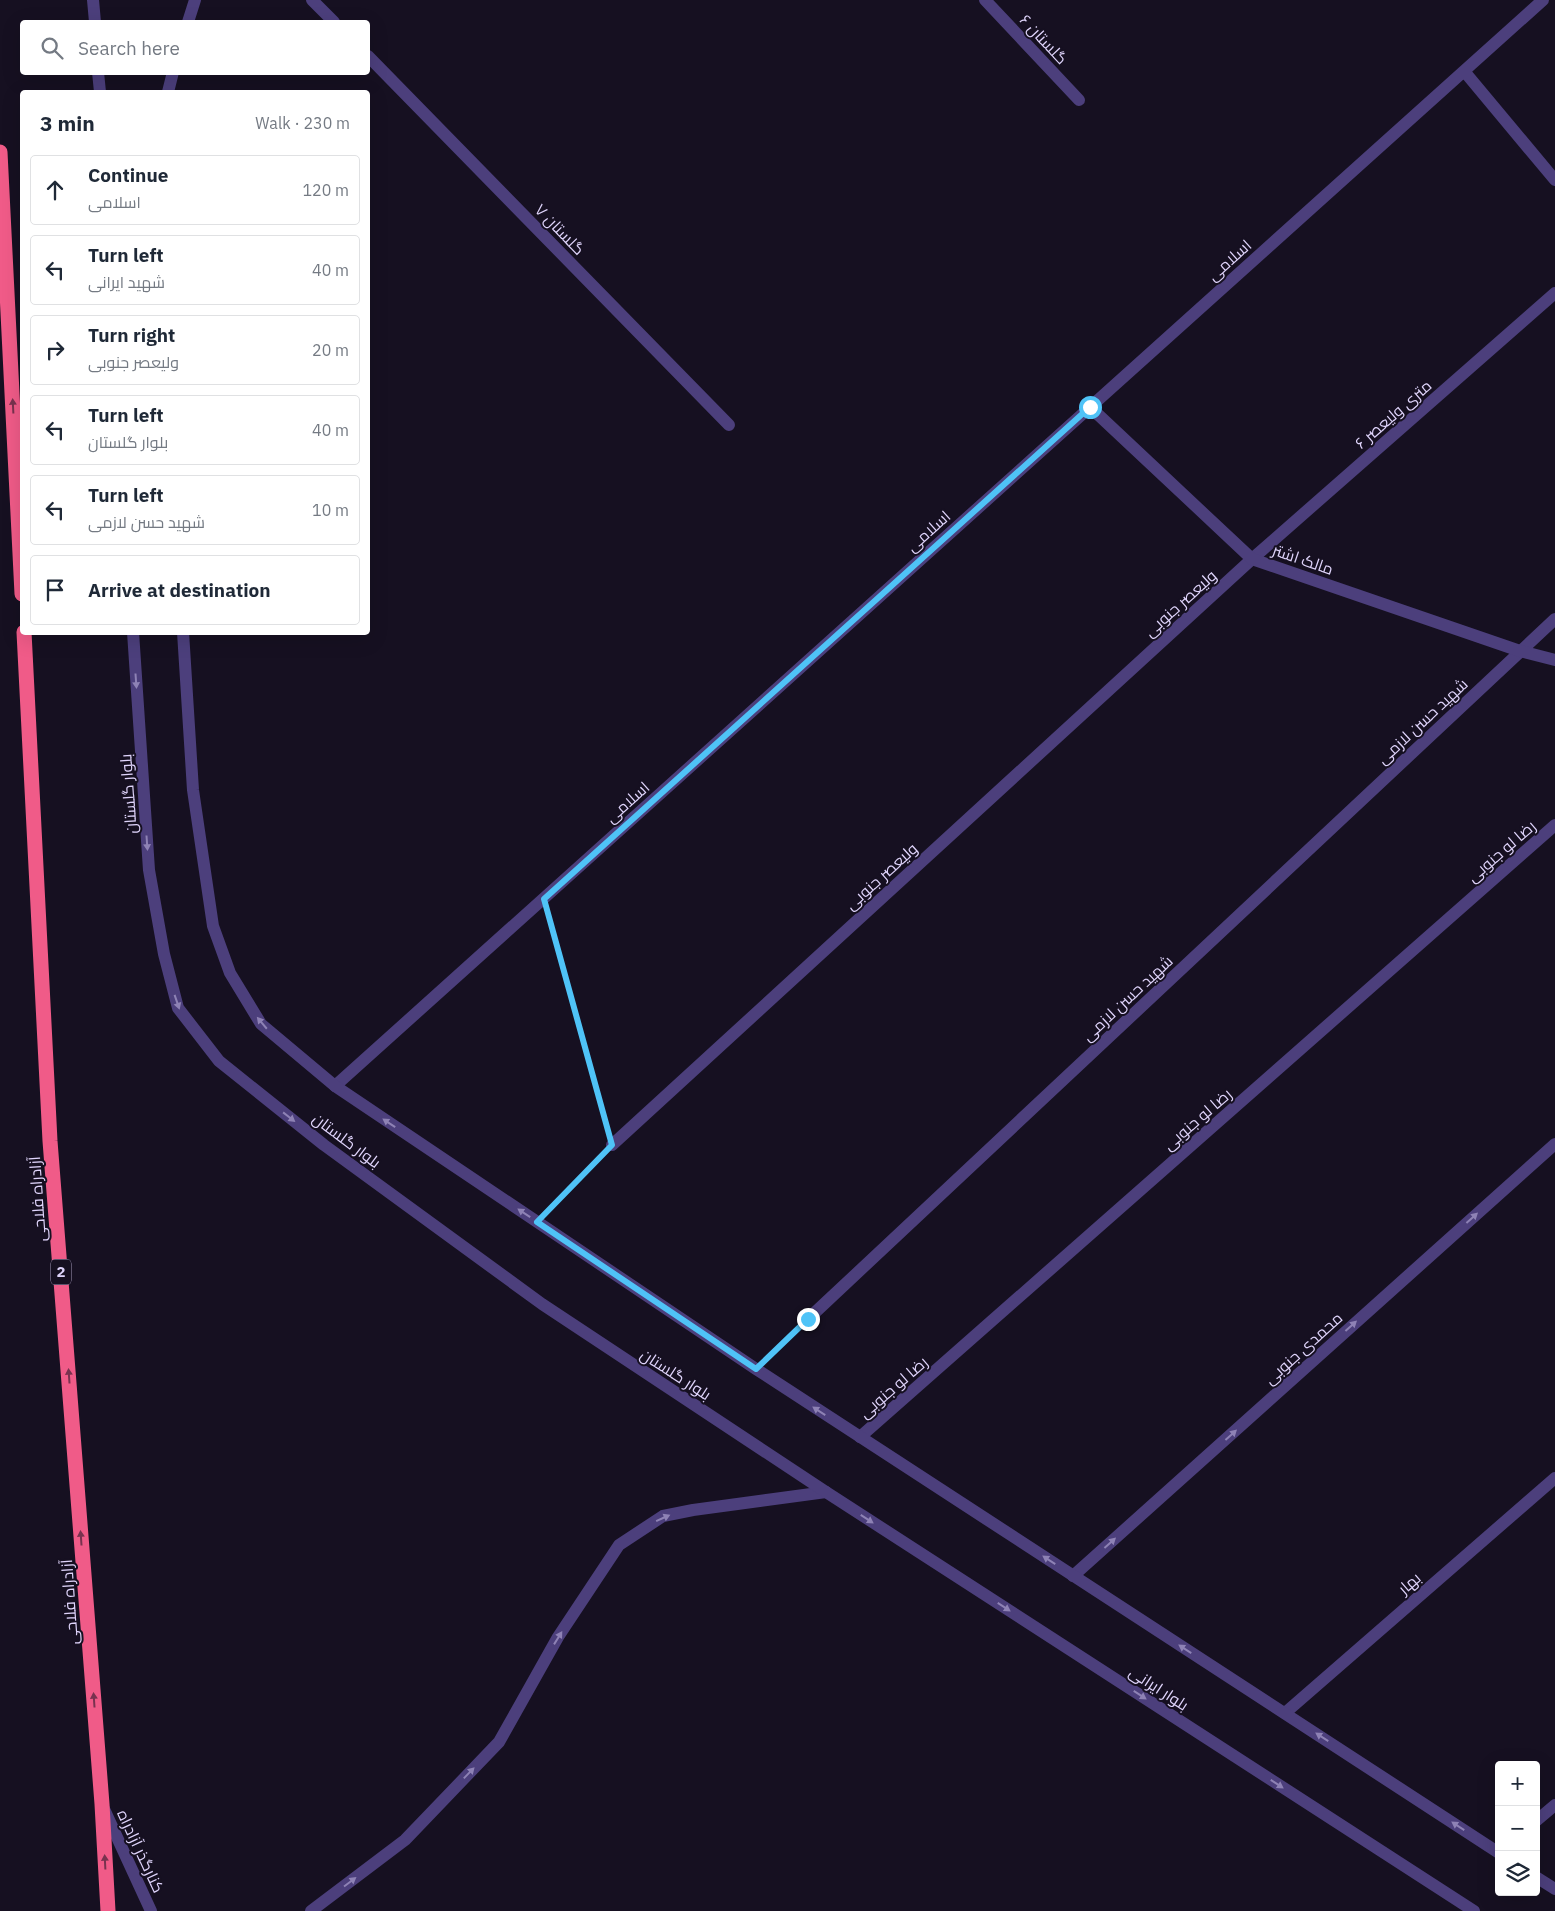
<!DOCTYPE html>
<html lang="en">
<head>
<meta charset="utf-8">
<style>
  body { margin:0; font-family:"IBM Plex Sans",Cairo,sans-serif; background:#f6f6f7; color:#1f2937 }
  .controls { position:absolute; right:15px; bottom:15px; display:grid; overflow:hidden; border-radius:5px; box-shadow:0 5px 20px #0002 }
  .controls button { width:45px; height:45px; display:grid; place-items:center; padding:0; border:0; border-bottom:1px solid #e0e1e3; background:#fff; color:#1f2937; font:25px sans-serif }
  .stop { position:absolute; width:15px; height:15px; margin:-11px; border:4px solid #4fc3f7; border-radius:50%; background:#fff }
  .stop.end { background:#4fc3f7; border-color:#fff; box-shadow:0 1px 5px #0008 }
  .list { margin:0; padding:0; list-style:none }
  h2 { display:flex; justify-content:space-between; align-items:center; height:65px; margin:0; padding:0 20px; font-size:21px }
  h2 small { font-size:16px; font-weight:400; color:#747a83 }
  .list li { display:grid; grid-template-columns:32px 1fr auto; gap:15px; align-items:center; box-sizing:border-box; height:70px; margin:0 10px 10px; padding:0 10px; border:1px solid #e0e1e3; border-radius:5px }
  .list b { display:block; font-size:19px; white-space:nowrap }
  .list p { margin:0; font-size:16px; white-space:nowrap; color:#747a83 }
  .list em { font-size:16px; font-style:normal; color:#747a83 }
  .icon { flex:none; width:28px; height:28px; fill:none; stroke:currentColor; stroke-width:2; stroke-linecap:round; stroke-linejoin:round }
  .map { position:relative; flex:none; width:1555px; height:1911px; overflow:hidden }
  .search { position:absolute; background:#fff; box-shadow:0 5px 20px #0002; left:20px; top:20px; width:350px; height:55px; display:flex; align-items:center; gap:12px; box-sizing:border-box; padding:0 18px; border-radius:5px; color:#747a83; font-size:19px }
  .panel { position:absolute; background:#fff; box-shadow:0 5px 20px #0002; left:20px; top:90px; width:350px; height:545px; border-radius:5px }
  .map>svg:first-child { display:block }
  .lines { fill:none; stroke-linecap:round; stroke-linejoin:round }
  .path { stroke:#3a9da9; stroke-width:3; stroke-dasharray:2.5 4; stroke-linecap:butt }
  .service { stroke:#4c3f7c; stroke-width:12 }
  .minor { stroke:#4c3f7c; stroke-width:12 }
  .tertiary { stroke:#4c3f7c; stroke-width:12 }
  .motorway { stroke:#f05b88; stroke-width:15 }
  .oneway { fill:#78324f }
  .oneway2 { fill:#8e82b5 }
  .route { stroke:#4fc3f7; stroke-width:6 }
  .labels { text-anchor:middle; stroke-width:4; stroke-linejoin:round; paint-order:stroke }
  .shield { fill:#161021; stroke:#a399ba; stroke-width:1 }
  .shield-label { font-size:15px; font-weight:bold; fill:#dfd4fb }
  .street-label { font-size:16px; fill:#dfd4fb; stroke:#161021 }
</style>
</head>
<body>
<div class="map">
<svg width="1555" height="1911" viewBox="0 0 1555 1911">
  <rect width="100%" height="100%" fill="#161021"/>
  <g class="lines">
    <path class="path" d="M552,928l52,187
      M555,1203l40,-40
      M776,1350l14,-13"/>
    <path class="service" d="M104,1809l47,102
      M311,1911l94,-71 94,-98 59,-105 61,-92 44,-29 30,-6 133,-18"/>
    <path class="minor" d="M312,0l22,22
      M985,0l94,100
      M368,56l361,369
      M1464,71l91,109
      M335,1086l1208,-1086
      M612,1145l640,-586 303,-266
      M808,1319l747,-700
      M860,1437l695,-612
      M1073,1576l482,-432
      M1285,1713l270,-235
      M1536,1821l19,-16"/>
    <path class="tertiary" d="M93,0l2,22
      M188,22l7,-22
      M98,72l2,20
      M168,92l5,-20
      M1090,407l162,152 268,92 35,9
      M133,632l16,238 15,84 14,54 41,53 105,84 218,159 284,188 648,419
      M183,632l10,158 20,136 17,47 31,51 74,62 421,283 743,484
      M1536,1877l19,12"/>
    <path class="motorway" d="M0,152l22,442
      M24,632l26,509 52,663 6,107"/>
  </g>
  <defs><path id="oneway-solid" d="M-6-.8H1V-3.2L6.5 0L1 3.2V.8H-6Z" transform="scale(1.25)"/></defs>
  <g class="oneway">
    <use href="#oneway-solid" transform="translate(13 406) rotate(-93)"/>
    <use href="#oneway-solid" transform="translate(69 1376) rotate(-94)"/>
    <use href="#oneway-solid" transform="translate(81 1538) rotate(-94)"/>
    <use href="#oneway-solid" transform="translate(94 1700) rotate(-94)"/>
    <use href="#oneway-solid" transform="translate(105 1862) rotate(-93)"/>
  </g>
  <g class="oneway2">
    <use href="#oneway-solid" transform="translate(136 681) rotate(86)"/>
    <use href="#oneway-solid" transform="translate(147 843) rotate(86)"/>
    <use href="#oneway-solid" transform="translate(177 1002) rotate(71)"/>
    <use href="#oneway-solid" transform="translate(262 1023) rotate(-130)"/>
    <use href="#oneway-solid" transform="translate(289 1117) rotate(38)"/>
    <use href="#oneway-solid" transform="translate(389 1123) rotate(-146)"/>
    <use href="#oneway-solid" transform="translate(524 1213) rotate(-146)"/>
    <use href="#oneway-solid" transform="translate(1472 1218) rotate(-42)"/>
    <use href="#oneway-solid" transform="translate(1351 1326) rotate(-42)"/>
    <use href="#oneway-solid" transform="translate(819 1411) rotate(-147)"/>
    <use href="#oneway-solid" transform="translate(1231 1435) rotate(-42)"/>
    <use href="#oneway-solid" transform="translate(663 1518) rotate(-24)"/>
    <use href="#oneway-solid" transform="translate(867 1519) rotate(33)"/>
    <use href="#oneway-solid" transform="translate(1110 1543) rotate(-42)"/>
    <use href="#oneway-solid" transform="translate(1049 1560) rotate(-147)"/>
    <use href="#oneway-solid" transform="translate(1004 1607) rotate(33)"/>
    <use href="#oneway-solid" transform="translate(558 1638) rotate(-58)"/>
    <use href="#oneway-solid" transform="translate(1185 1649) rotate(-147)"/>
    <use href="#oneway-solid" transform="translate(1140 1695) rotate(33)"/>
    <use href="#oneway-solid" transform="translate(1322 1737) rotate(-147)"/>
    <use href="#oneway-solid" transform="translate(469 1773) rotate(-46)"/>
    <use href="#oneway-solid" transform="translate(1277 1784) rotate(33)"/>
    <use href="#oneway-solid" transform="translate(1458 1826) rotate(-147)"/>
    <use href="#oneway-solid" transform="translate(350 1882) rotate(-37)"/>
  </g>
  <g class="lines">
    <path class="route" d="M808,1319l-52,50 -219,-147 75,-77 -68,-246 546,-492"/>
  </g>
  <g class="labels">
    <rect class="shield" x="51" y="1259.5" width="20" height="25" rx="4"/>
    <g class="shield-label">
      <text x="61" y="1277">2</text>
    </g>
    <g class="street-label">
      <text transform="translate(1044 39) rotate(47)" y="6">گلستان ۶</text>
      <text transform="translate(560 229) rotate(46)" y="6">گلستان ۷</text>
      <text transform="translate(1229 260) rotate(-42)" y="6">اسلامی</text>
      <text transform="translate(1393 414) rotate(-41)" y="6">۶ متری ولیعصر</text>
      <text transform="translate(928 531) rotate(-42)" y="6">اسلامی</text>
      <text transform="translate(1303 559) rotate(19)" y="6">مالک اشتر</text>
      <text transform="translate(1180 603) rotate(-42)" y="6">ولیعصر جنوبی</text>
      <text transform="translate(1422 721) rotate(-43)" y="6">شهید حسن لازمی</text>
      <text transform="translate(128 794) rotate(-94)" y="6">بلوار گلستان</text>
      <text transform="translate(627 802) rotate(-42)" y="6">اسلامی</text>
      <text transform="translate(1501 851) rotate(-41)" y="6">رضا لو جنوبی</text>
      <text transform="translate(881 876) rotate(-42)" y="6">ولیعصر جنوبی</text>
      <text transform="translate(1127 998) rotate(-43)" y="6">شهید حسن لازمی</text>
      <text transform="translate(1197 1119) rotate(-41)" y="6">رضا لو جنوبی</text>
      <text transform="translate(347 1140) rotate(37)" y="6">بلوار گلستان</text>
      <text transform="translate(37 1199) rotate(-94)" y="6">آزادراه فلاحی</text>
      <text transform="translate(1303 1348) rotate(-42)" y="6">محمدی جنوبی</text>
      <text transform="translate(676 1374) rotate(33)" y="6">بلوار گلستان</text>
      <text transform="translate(893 1387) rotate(-41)" y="6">رضا لو جنوبی</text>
      <text transform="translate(1409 1583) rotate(-41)" y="6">بهار</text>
      <text transform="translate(69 1602) rotate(-94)" y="6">آزادراه فلاحی</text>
      <text transform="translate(1159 1688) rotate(33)" y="6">بلوار ایرانی</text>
      <text transform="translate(141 1851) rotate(65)" y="6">کنارگذر آزادراه</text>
    </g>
  </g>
</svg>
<div class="controls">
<button>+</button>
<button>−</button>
<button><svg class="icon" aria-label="layers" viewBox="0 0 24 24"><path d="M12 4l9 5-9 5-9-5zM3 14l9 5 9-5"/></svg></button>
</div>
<div class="stop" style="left:1090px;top:407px"></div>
<div class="stop end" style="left:808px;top:1319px"></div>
<div class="search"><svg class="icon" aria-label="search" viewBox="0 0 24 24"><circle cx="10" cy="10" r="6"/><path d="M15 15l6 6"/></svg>Search here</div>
<section class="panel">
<h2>3 min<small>Walk · 230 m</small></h2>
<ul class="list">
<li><svg class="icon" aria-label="ahead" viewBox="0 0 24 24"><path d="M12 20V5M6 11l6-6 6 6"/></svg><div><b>Continue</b><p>اسلامی</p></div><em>120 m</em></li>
<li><svg class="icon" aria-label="left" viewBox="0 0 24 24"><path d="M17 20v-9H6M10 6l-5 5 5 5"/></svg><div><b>Turn left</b><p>شهید ایرانی</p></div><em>40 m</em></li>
<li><svg class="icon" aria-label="right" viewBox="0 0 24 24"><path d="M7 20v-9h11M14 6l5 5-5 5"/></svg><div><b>Turn right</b><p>ولیعصر جنوبی</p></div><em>20 m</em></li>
<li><svg class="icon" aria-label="left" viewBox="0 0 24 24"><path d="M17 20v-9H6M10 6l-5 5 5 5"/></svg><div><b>Turn left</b><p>بلوار گلستان</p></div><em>40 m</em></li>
<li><svg class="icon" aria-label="left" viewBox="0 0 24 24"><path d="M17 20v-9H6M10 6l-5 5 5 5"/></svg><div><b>Turn left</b><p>شهید حسن لازمی</p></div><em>10 m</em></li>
<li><svg class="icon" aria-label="arrive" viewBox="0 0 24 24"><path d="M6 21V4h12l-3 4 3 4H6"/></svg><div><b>Arrive at destination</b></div></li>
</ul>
</section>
</div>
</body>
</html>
